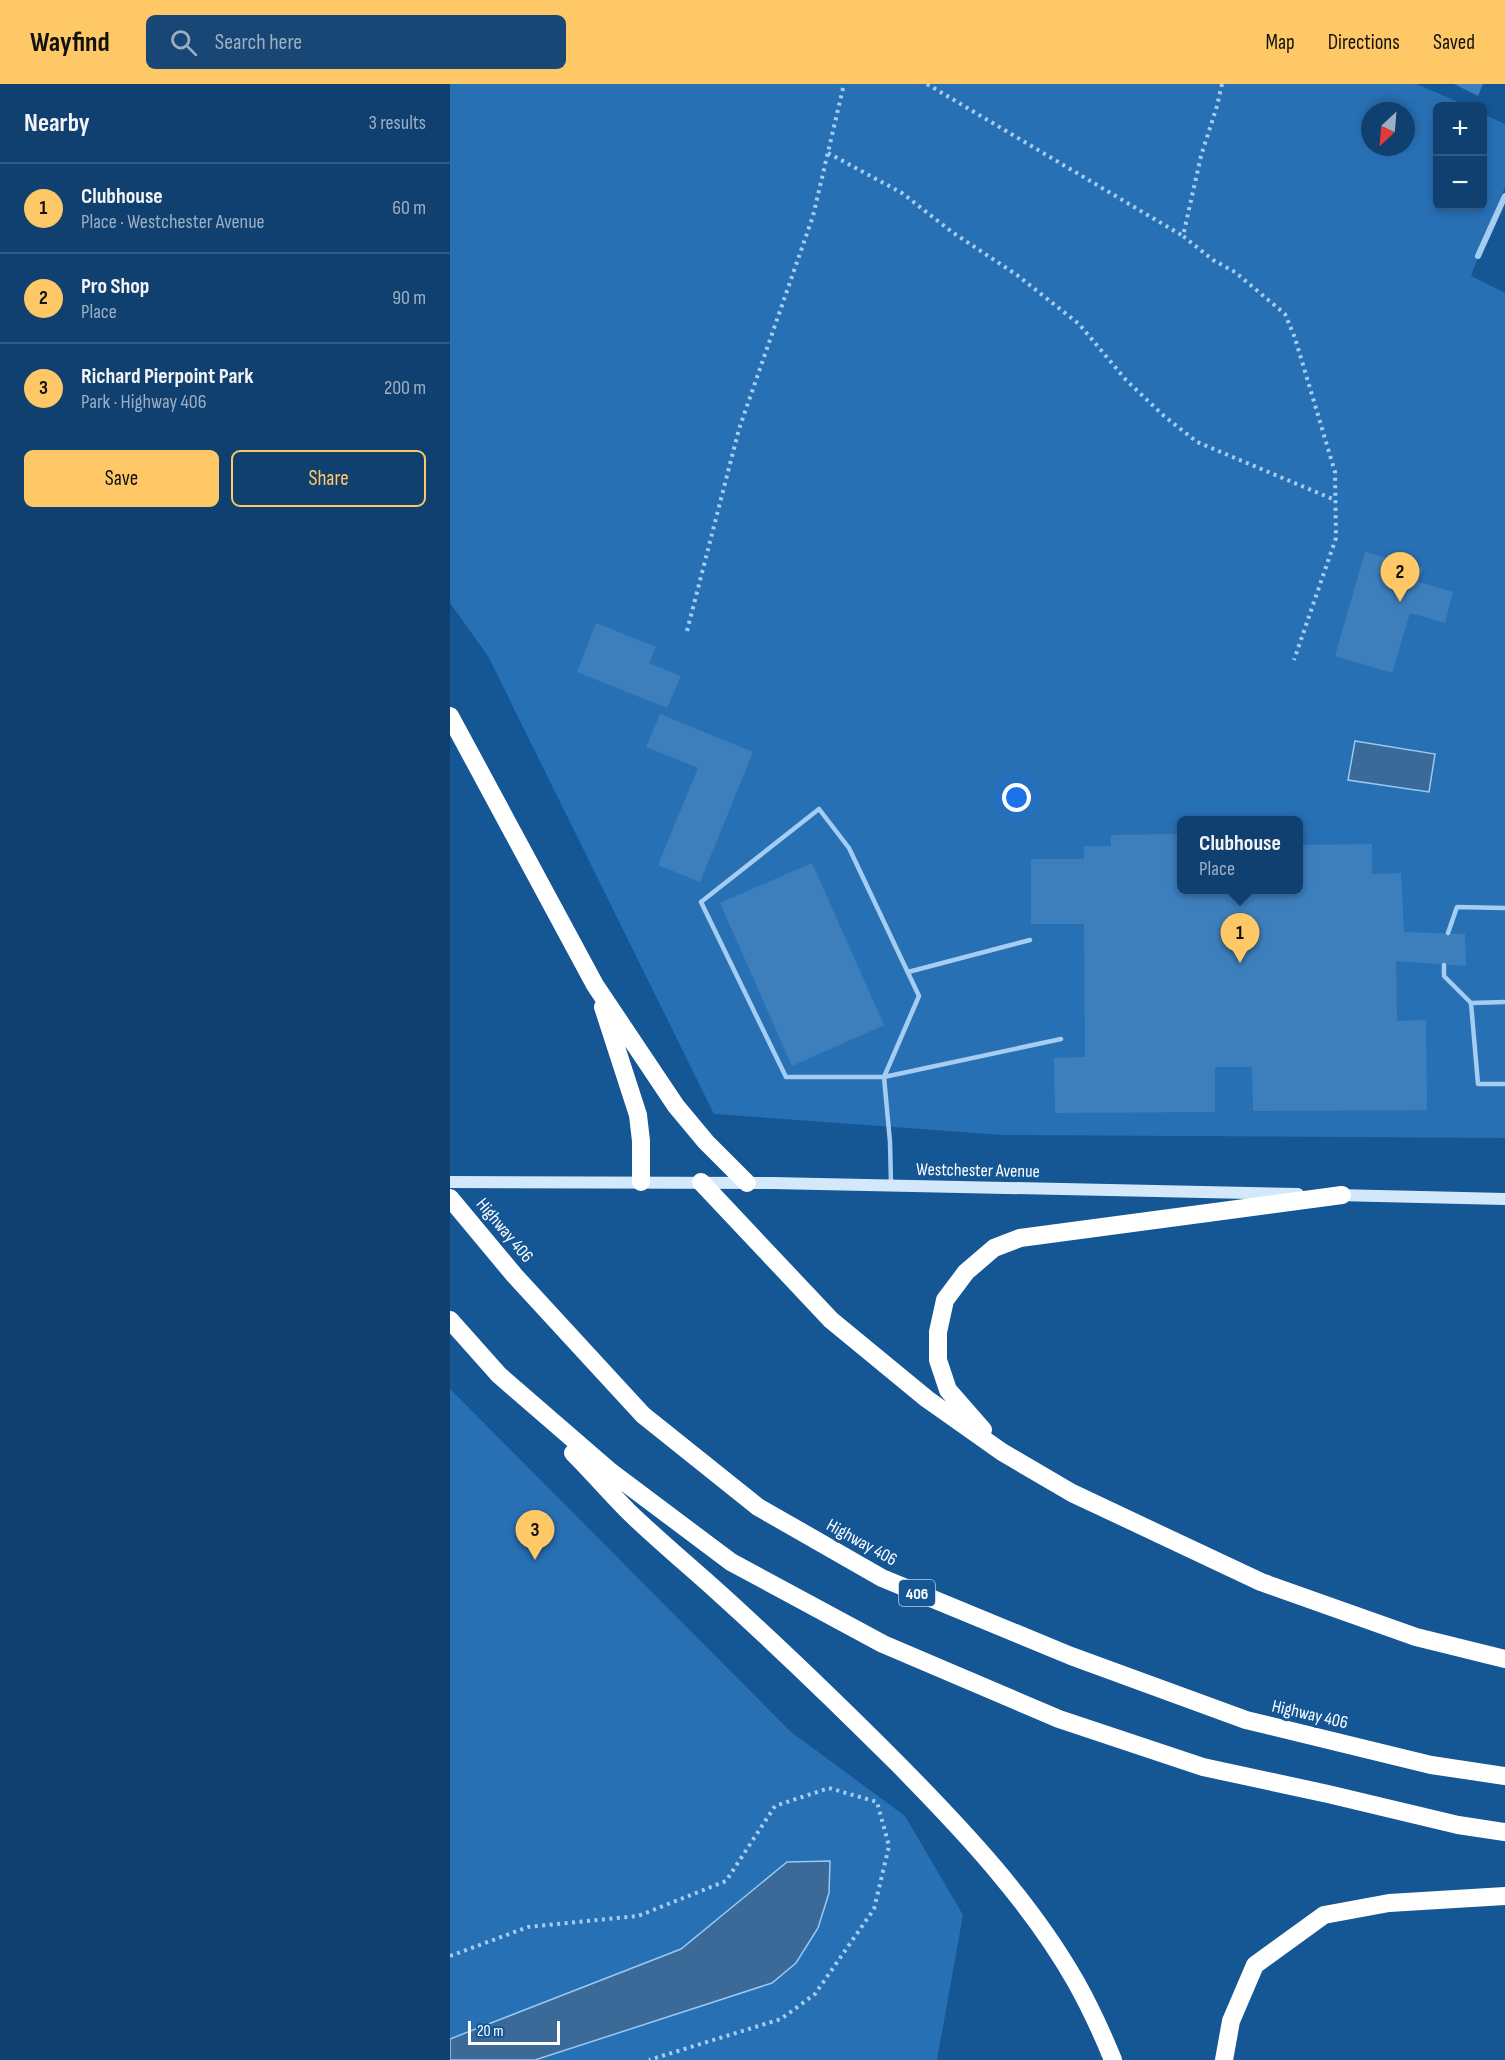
<!DOCTYPE html>
<html lang="en">
<head>
<meta charset="utf-8">
<style>
  body { margin:0; font-family:"Sofia Sans Condensed",sans-serif; background:#194775; color:#f1f3f6 }
  .controls { position:absolute; right:18px; top:18px; display:grid; overflow:hidden; border-radius:9px; box-shadow:0 3px 9px #0003 }
  .controls button { width:54px; height:54px; display:grid; place-items:center; padding:0; border:0; border-bottom:2px solid #305983; background:#104070; color:#f1f3f6; font:30px sans-serif }
  .compass { position:absolute; left:911px; top:18px; width:54px; height:54px; border-radius:50%; background:#104070; box-shadow:0 3px 9px #0003; rotate:206deg }
  .scale { position:absolute; left:18px; bottom:15px; width:92px; box-sizing:border-box; padding-left:6px; border:3px solid #fff; border-top:0; font-size:16px; line-height:21px; white-space:nowrap; color:#fff; -webkit-text-stroke:4px #155695; paint-order:stroke }
  .you { position:absolute; left:567px; top:714px; width:21px; height:21px; margin:-15px; border:4px solid #fff; border-radius:50%; background:#1a73e8; box-shadow:0 0 0 9px #1a73e833 }
  .badge { display:grid; place-items:center; width:39px; height:39px; border-radius:50%; background:#ffc866; color:#111; font-size:20px; font-weight:700 }
  .pin { position:absolute; translate:-50% -50px; filter:drop-shadow(0 2px 3px #0008) }
  .pin::after { content:''; position:absolute; top:32px; width:21px; height:18px; background:inherit; clip-path:polygon(0 0,100% 0,50% 100%) }
  .popup { position:absolute; left:727px; top:732px; width:126px; height:78px; box-sizing:border-box; display:grid; place-content:center; border-radius:9px; background:#104070; filter:drop-shadow(0 2px 4px #0005); font-size:20px; white-space:nowrap; color:#9cafc3 }
  .popup b { font-size:22px; color:#f1f3f6 }
  .popup::after { content:''; position:absolute; left:50%; top:100%; margin-left:-12px; border:12px solid transparent; border-top-color:#104070 }
  .list { margin:0; padding:0; list-style:none }
  h2 { display:flex; justify-content:space-between; align-items:center; height:78px; margin:0; padding:0 24px; font-size:26px }
  h2 small { font-size:20px; font-weight:400; color:#9cafc3 }
  .list li { display:grid; grid-template-columns:39px 1fr auto; gap:18px; align-items:center; box-sizing:border-box; height:90px; padding:0 24px; border-top:2px solid #305983 }
  .list b { display:block; font-size:22px; white-space:nowrap }
  .list p { margin:0; font-size:20px; white-space:nowrap; color:#9cafc3 }
  .list em { font-size:20px; font-style:normal; color:#9cafc3 }
  .actions { display:flex; gap:12px; padding:18px 24px }
  .actions a { flex:1; padding:14px 0; border:2px solid #ffc866; border-radius:9px; text-align:center; font-size:21px; color:#ffc866 }
  .actions .main { background:#ffc866; color:#111 }
  .icon { flex:none; width:33px; height:33px; fill:none; stroke:currentColor; stroke-width:2; stroke-linecap:round; stroke-linejoin:round }
  .map { position:relative; flex:none; width:1055px; height:1976px; overflow:hidden }
  header { display:flex; align-items:center; gap:36px; box-sizing:border-box; height:84px; padding:0 30px; background:#ffc866; color:#111 }
  header strong { font-size:28px }
  nav { display:flex; gap:33px; margin-inline-start:auto; font-size:21px }
  .search { width:420px; height:54px; background:#194775; display:flex; align-items:center; gap:15px; box-sizing:border-box; padding:0 21px; border-radius:9px; color:#9cafc3; font-size:22px }
  main { display:flex }
  aside { flex:1; background:#104070 }
  .map>svg:first-child { display:block }
  .green { fill:#2870b4; fill-rule:evenodd }
  .water { fill:#3b6a98; stroke:#98c9f4; stroke-width:1.5 }
  .building { fill:#3d7fbd }
  .lines { fill:none; stroke-linecap:round; stroke-linejoin:round }
  .path { stroke:#a5cdf2; stroke-width:4; stroke-dasharray:3 4.5; stroke-linecap:butt }
  .lane { stroke:#a5cdf2; stroke-width:4.5 }
  .street { stroke:#a5cdf2; stroke-width:6 }
  .secondary { stroke:#d4e8fc; stroke-width:12 }
  .highway { stroke:#fff; stroke-width:18 }
  .labels { text-anchor:middle; stroke-width:6; stroke-linejoin:round; paint-order:stroke }
  .shield { fill:#155695; stroke:#b9ccdf; stroke-width:1.5 }
  .shield-label { font-size:16px; font-weight:bold; fill:#fff }
  .street-label { font-size:18px; fill:#fff; stroke:#155695 }
</style>
</head>
<body>
<header>
<strong>Wayfind</strong>
<div class="search"><svg class="icon" aria-label="search" viewBox="0 0 24 24"><circle cx="10" cy="10" r="6"/><path d="M15 15l6 6"/></svg>Search here</div>
<nav><a>Map</a><a>Directions</a><a>Saved</a></nav>
</header>
<main>
<aside>
<h2>Nearby<small>3 results</small></h2>
<ul class="list">
<li><span class="badge">1</span><div><b>Clubhouse</b><p>Place · Westchester Avenue</p></div><em>60 m</em></li>
<li><span class="badge">2</span><div><b>Pro Shop</b><p>Place</p></div><em>90 m</em></li>
<li><span class="badge">3</span><div><b>Richard Pierpoint Park</b><p>Park · Highway 406</p></div><em>200 m</em></li>
</ul>
<div class="actions"><a class="main">Save</a><a>Share</a></div>
</aside>
<div class="map">
<svg width="1055" height="1976" viewBox="0 0 1055 1976">
  <rect width="100%" height="100%" fill="#155695"/>
  <path class="green" d="M0,0h967l50,22h-29v100h44l1,-92 22,10v63l-34,89 34,17v845l-501,-3 -290,-21 -226,-458 -38,-53zM920,27h36v36h-36zM732,736h116v70h-116z
    M0,1305l341,343 114,84 58,99 -26,145h-487z"/>
  <path class="water" d="M905,657l80,13 -6,38 -81,-12z
    M380,1777l-1,32 -11,35 -22,35 -24,20 -237,77h-85v-21l231,-90 106,-87z"/>
  <path class="building" d="M1004,0h29l-5,12z
    M915,468l58,16 -4,14 34,10 -8,31 -35,-10 -18,60 -57,-17z
    M146,539l60,24 -7,16 32,13 -14,32 -90,-36z
    M210,630l93,38 -53,130 -42,-17 40,-97 -52,-21z
    M783,732l10,4h-37l6,-2z
    M729,750v8l3,-3v51h116v-45l74,-1v30l29,-1 3,59 61,2 1,32 -70,-5 1,60 29,-1 1,90 -174,1 -1,-44h-37v45l-160,1 -1,-55 31,-1 -1,-133h-53v-65h53v-13h27v-11z
    M362,779l72,162 -92,41 -72,-163z"/>
  <g class="lines">
    <path class="path" d="M477,0l256,152
      M772,0l-5,22 -16,50 -18,80 30,24 22,12 50,42 10,24 40,134 1,66 -42,122
      M378,69l74,40 50,39 65,43 62,49 47,56 38,36 33,26 138,58
      M237,547l52,-202 74,-213 31,-132
      M0,1872l78,-29 110,-11 88,-35 49,-75 54,-18 48,14 12,44 -15,63 -59,85 -34,25 -132,41"/>
    <path class="lane" d="M998,849l9,-26 48,1
      M994,881v11l27,27 7,81h27
      M458,888l122,-32
      M1021,919l34,-1
      M441,1100l-1,-42 -6,-65 35,-81 -70,-148 -30,-39 -118,93 85,175h98l177,-38"/>
    <path class="street" d="M1028,172l27,-60"/>
    <path class="secondary" d="M0,1098l322,1 526,11
      M886,1111l169,4"/>
    <path class="highway" d="M0,632l145,269 81,121 30,36 41,41
      M153,923l35,108 3,26v41
      M251,1098l130,138 96,79 75,53 70,41 189,89 155,55 89,22
      M0,1114l65,78 128,139 115,92 124,71 189,78 175,64 185,45 74,11
      M0,1236l49,55 112,97 120,90 152,82 176,75 144,48 125,27 130,31 47,7
      M533,1346l-35,-40 -10,-30v-28l7,-32 21,-28 28,-24 26,-10 322,-43
      M123,1369c19,19 37,40 56,59 28,27 59,53 88,79 62,56 122,114 181,173 65,66 132,137 178,218 14,25 26,51 37,78
      M774,1976l7,-39 24,-56 69,-50 65,-12 116,-7"/>
  </g>
  <g class="labels">
    <rect class="shield" x="449" y="1496" width="36" height="26" rx="4.5"/>
    <g class="shield-label">
      <text x="467" y="1515">406</text>
    </g>
    <g class="street-label">
      <text transform="translate(528 1086) rotate(1)" y="6">Westchester Avenue</text>
      <text transform="translate(55 1146) rotate(50)" y="6">Highway 406</text>
      <text transform="translate(412 1458) rotate(29)" y="6">Highway 406</text>
      <text transform="translate(860 1630) rotate(13)" y="6">Highway 406</text>
    </g>
  </g>
</svg>
<div class="controls">
<button>+</button>
<button>−</button>
</div>
<svg class="compass" viewBox="-18 -18 36 36"><path d="M0-13l5 13h-10z" fill="#e53935"/><path d="M0 13l5-13h-10z" fill="#9cafc3"/></svg>
<div class="scale">20 m</div>
<div class="you"></div>
<div class="pin badge" style="left:790px;top:879px">1</div>
<div class="popup"><b>Clubhouse</b>Place</div>
<div class="pin badge" style="left:950px;top:518px">2</div>
<div class="pin badge" style="left:85px;top:1476px">3</div>
</div>
</main>
</body>
</html>
